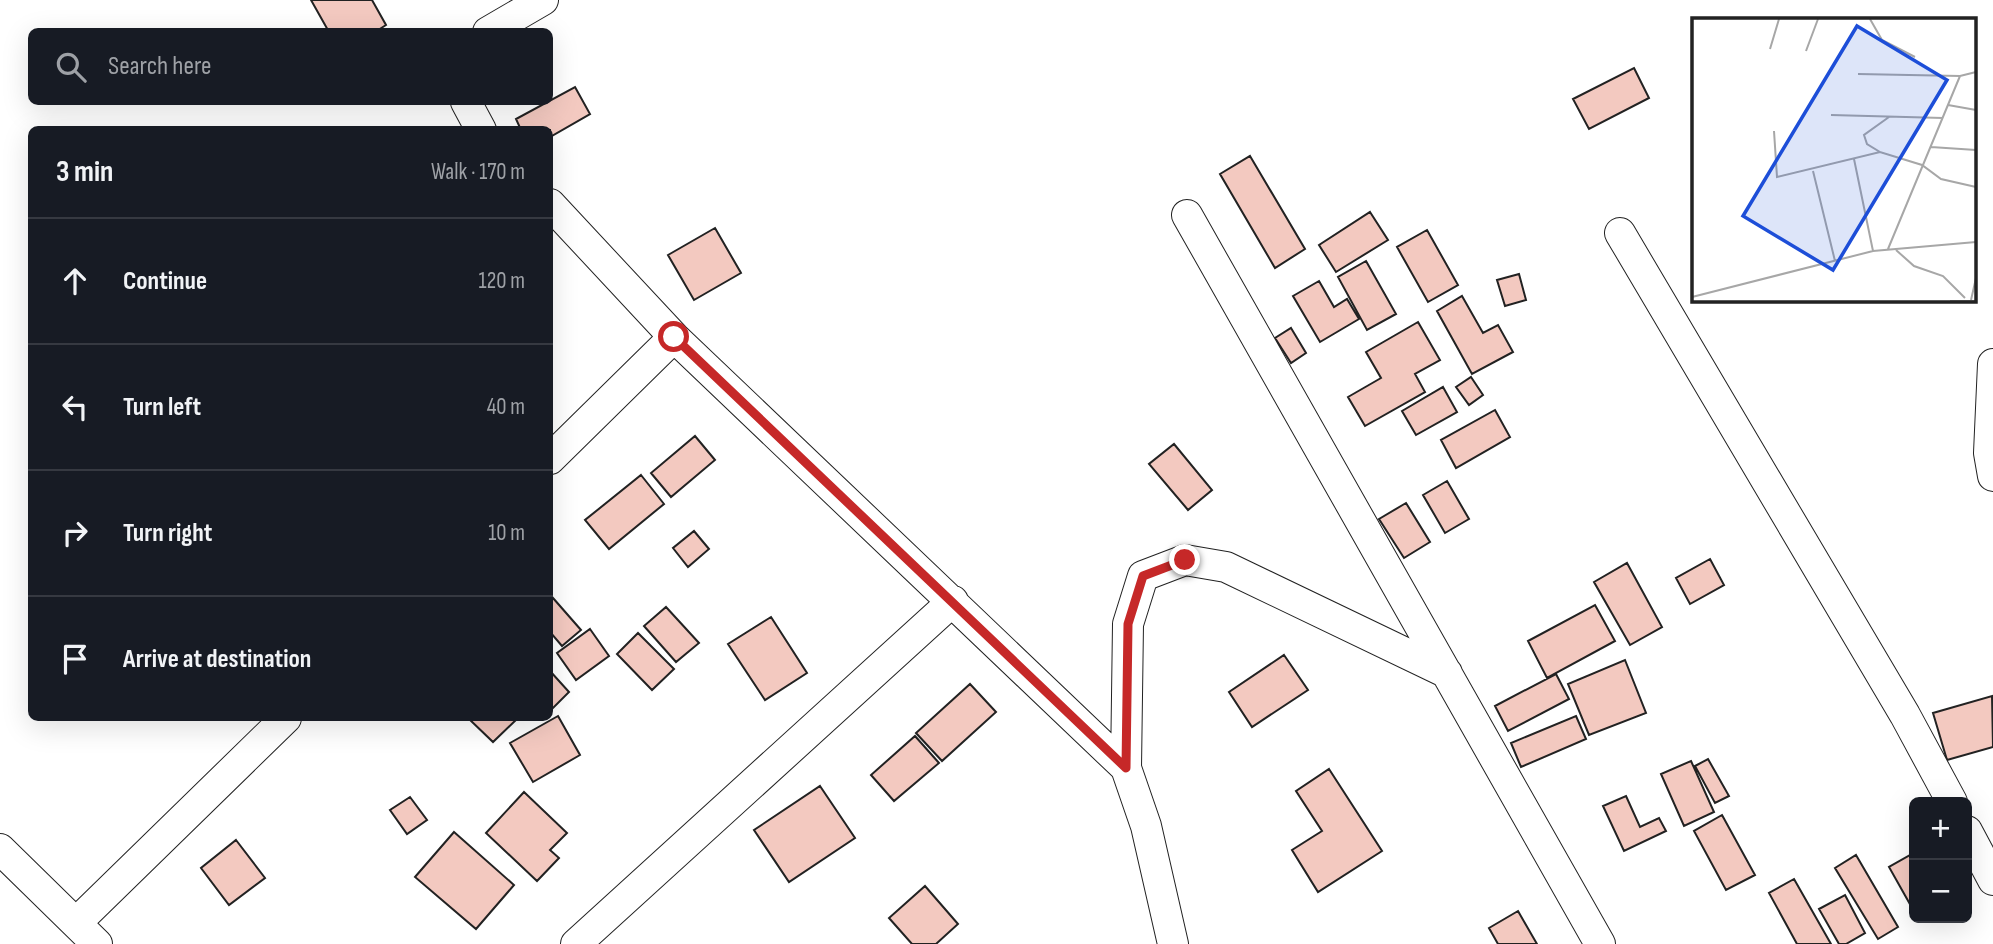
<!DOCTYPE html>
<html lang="en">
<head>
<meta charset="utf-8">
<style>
  body { margin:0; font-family:"Sofia Sans Condensed",sans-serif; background:#20242c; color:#f1f3f6 }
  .controls { position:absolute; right:21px; bottom:21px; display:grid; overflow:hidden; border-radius:10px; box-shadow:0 7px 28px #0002 }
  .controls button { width:63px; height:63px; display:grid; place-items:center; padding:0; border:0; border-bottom:2px solid #363941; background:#171b24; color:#f1f3f6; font:35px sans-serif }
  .stop { position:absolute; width:21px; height:21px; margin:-16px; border:5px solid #c62828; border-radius:50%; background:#fff }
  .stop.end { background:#c62828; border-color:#fff; box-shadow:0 2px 7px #0008 }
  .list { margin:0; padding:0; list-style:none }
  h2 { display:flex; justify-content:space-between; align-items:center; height:91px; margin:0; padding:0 28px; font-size:30px }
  h2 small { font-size:23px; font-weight:400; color:#9ea1a6 }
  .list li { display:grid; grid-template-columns:46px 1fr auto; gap:21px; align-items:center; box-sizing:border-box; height:126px; padding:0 28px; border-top:2px solid #363941 }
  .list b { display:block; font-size:26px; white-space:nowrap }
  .list em { font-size:23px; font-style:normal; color:#9ea1a6 }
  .icon { flex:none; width:38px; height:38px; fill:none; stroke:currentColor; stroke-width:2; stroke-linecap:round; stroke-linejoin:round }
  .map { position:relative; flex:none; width:1993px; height:944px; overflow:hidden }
  .search { position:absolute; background:#171b24; box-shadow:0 7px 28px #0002; left:28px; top:28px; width:525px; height:77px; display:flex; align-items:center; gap:18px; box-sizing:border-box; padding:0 24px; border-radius:10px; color:#9ea1a6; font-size:26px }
  .panel { position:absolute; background:#171b24; box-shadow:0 7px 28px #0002; left:28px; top:126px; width:525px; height:595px; border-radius:10px }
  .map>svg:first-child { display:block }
  .building { fill:#f3c9c0; stroke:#222; stroke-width:2 }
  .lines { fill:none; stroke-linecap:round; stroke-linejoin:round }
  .street-casing { stroke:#222; stroke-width:32 }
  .street { stroke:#fff; stroke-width:30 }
  .route { stroke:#c62828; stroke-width:9 }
  .inset-road { fill:none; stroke:#a7a7a7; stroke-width:2 }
  .view { fill:#1d4ed8; fill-opacity:0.15; stroke:#1d4ed8; stroke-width:3.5 }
  .inset-edge { fill:none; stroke:#222; stroke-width:3.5 }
</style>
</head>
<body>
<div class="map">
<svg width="1993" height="944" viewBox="0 0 1993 944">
  <rect width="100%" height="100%" fill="#fff"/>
  <path class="building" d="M311,0h61l14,25 -11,7h-46z
    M1634,68l15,30 -60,31 -16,-30z
    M575,87l15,27 -40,23v-7h-29l-5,-11z
    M1250,156l55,93 -30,19 -55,-94z
    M1370,212l18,28 -52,32 -17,-27z
    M715,228l26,45 -47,27 -26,-45z
    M1427,230l31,55 -30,17 -31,-55z
    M1366,261l30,53 -29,16 -29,-53z
    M1519,274l7,26 -21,6 -8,-26z
    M1319,281l15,26 13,-8 12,20 -39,23 -27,-46z
    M1462,296l21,37 15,-8 15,27 -41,22 -35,-63z
    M1418,322l22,38 -25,14 10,18 -60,34 -17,-29 33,-19 -15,-26z
    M1291,328l15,25 -15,10 -16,-25z
    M1471,377l12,18 -14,10 -13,-18z
    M1443,387l14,25 -41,23 -14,-24z
    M1495,410l15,27 -54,31 -15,-28z
    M695,436l20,24 -44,37 -20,-24z
    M1174,444l38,46 -24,20 -39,-46z
    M641,475l23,29 -55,45 -24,-29z
    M1447,481l22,38 -24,14 -22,-38z
    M1406,503l24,39 -26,16 -25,-39z
    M694,531l15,18 -21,18 -15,-19z
    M1710,559l14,26 -34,19 -14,-26z
    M1627,563l35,64 -32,18 -36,-63z
    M553,598l28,32 -19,16 -12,-14v-31z
    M1595,605l20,36 -68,37 -19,-37z
    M666,607l33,36 -23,19 -32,-36z
    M771,617l36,56 -42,27 -37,-56z
    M590,629l19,27 -33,24 -19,-27z
    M638,633l36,36 -22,21 -35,-36z
    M1284,655l24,35 -56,37 -23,-35z
    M1625,660l21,53 -57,22 -21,-51z
    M550,671l19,21 -17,17 -2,-3z
    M1556,674l13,25 -61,32 -13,-25z
    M970,684l26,28 -54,49 -26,-28z
    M1992,696l1,51 -46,13 -14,-47z
    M558,716l22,39 -47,27 -23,-39z
    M1576,716l10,23 -65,28 -10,-24z
    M468,718h50l-25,24z
    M915,736l24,27 -45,38 -23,-26z
    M1708,759l21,37 -14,7 -20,-37z
    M1691,761l23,51 -30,14 -23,-52z
    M1329,769l53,82 -64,41 -26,-42 30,-19 -26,-40z
    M820,786l35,52 -66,44 -35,-52z
    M524,792l43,41 -17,17 9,8 -22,23 -51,-48z
    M1626,796l14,31 19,-9 7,13 -42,20 -21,-45z
    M410,797l17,23 -20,14 -17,-24z
    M1722,815l33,60 -29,15 -32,-59z
    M454,832l60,53 -38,44 -61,-52z
    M236,840l29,38 -36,27 -28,-37z
    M1912,854l2,50 -3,2 -22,-39z
    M1856,855l42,72 -20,12 -43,-71z
    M1794,879l37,65h-34l-28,-51z
    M925,886l33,38 -22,20h-24l-23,-26z
    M1845,895l20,38 -19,11h-7l-20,-35z
    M1518,911l19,33h-39l-9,-16z"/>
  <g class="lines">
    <g class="street-casing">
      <path id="street" d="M488,32l55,-32
        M466,102l15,28
        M550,204l124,133 452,431 20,58 27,118
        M1187,215l413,729
        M1620,233l285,482 47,87
        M1993,364l-4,89 4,23
        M550,459l124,-122
        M1126,768l2,-144 15,-48 42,-16 41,7 221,106
        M1967,831l26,49
        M0,849l97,95
        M76,923l210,-205
        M576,944l377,-343"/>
    </g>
    <use href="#street" class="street"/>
  </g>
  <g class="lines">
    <path class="route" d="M674,337l452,431 2,-144 15,-48 42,-16"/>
  </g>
  <g transform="translate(1692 18)">
    <rect width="284" height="284" fill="#fff"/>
    <path class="inset-road" d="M178,1l12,21 33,17M78,31l9,-30M114,33l12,-32M166,56l102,2 16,-4M256,87l28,5M139,97l112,3M82,113l3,46 103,-25 42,13 19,14 35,8M239,129l45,3M188,134l-13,-8 -3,-9 25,-18M162,141l19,92M121,153l22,90M196,231l72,-173M204,232l18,16 29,10 22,22M0,279l181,-46 103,-9M279,282l5,-22M258,283h25"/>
    <path class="view" d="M165,8l90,54 -114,190 -90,-54z"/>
    <rect width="284" height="284" class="inset-edge"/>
  </g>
</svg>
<div class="controls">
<button>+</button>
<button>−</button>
</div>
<div class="stop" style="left:674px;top:337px"></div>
<div class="stop end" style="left:1185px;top:560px"></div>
<div class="search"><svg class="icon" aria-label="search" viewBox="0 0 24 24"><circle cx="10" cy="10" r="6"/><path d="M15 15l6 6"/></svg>Search here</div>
<section class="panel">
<h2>3 min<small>Walk · 170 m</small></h2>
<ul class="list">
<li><svg class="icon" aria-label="ahead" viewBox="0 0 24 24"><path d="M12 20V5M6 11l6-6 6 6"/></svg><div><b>Continue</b></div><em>120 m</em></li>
<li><svg class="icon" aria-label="left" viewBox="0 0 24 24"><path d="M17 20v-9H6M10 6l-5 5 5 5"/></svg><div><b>Turn left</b></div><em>40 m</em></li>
<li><svg class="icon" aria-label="right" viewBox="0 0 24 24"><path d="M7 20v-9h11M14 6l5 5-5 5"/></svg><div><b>Turn right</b></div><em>10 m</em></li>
<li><svg class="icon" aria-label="arrive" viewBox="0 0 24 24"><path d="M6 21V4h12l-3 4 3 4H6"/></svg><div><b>Arrive at destination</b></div></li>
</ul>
</section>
</div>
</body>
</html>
